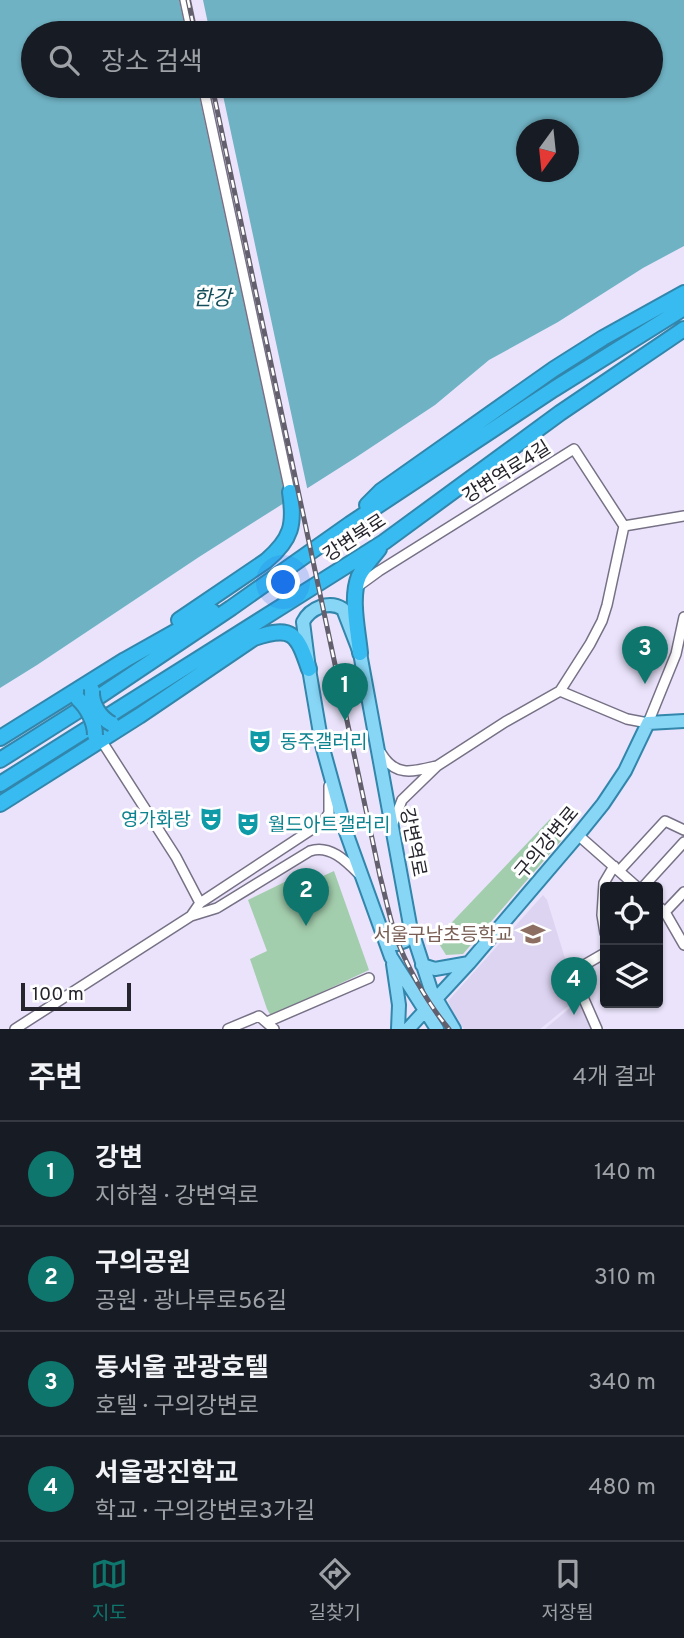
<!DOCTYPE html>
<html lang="ko">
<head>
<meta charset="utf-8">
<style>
  body { margin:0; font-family:Overpass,"Noto Sans KR",sans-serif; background:#20242c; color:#f1f3f6 }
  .controls { position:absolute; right:21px; bottom:21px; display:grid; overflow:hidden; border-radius:7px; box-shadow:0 2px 5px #0004 }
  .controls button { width:63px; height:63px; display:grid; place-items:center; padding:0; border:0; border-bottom:2px solid #363941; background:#171b24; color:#f1f3f6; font:35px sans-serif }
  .compass { position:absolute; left:516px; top:119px; width:63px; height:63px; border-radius:50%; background:#171b24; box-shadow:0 2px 5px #0004; rotate:195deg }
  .scale { position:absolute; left:21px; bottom:18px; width:110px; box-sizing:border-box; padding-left:7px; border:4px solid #26242c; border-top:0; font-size:19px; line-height:24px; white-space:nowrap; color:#26242c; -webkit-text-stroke:5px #fff; paint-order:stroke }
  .you { position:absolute; left:284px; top:583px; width:24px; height:24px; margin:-18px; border:5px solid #fff; border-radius:50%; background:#1a73e8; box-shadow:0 0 0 10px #1a73e833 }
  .badge { display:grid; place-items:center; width:46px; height:46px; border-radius:50%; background:#0f766e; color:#fff; font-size:23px; font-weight:700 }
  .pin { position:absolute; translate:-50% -58px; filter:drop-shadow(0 2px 4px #0008) }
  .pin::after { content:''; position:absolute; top:37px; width:24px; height:21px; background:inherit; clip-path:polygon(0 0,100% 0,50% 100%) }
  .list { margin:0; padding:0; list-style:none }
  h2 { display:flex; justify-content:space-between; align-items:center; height:91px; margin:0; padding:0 28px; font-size:30px }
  h2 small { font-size:23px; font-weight:400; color:#9ea1a6 }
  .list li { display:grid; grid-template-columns:46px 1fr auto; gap:21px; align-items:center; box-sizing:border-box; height:105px; padding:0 28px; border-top:2px solid #363941 }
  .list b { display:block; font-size:26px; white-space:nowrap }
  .list p { margin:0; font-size:23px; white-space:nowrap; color:#9ea1a6 }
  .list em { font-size:23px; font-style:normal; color:#9ea1a6 }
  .icon { flex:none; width:38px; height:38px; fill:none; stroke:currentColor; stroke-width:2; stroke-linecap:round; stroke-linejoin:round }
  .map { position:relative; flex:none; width:684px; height:1029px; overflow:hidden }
  .search { position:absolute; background:#171b24; box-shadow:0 2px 5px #0004; left:21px; right:21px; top:21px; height:77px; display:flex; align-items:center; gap:18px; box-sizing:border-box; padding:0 24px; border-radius:38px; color:#9ea1a6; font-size:26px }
  .sheet { height:511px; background:#171b24 }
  nav { display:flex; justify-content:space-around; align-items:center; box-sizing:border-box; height:98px; border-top:2px solid #363941; background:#171b24; font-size:19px; color:#9ea1a6 }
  nav a { display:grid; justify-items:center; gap:4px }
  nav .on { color:#0f766e }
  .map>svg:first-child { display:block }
  .built { fill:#ddd4f2 }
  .green { fill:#a3cead }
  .water { fill:#6fb2c3; fill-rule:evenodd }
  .pier { fill:#eae3fb }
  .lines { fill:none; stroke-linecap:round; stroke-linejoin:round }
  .minor-casing { stroke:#777186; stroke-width:12 }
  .major-casing { stroke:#3286ab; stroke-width:16 }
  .highway-casing { stroke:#3286ab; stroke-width:18 }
  .minor { stroke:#fff; stroke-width:9 }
  .major { stroke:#88d6f6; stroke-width:12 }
  .highway { stroke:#38bbf0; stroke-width:14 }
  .rail-casing { stroke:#635f6c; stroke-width:5 }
  .rail { stroke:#fff; stroke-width:2.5; stroke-dasharray:8; stroke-linecap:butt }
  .highway-bridge-casing { stroke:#3286ab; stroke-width:18; stroke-linecap:butt }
  .highway-bridge { stroke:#38bbf0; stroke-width:14 }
  .labels { text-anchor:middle; stroke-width:6; stroke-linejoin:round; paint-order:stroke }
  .street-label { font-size:19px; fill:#26242c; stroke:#fff }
  .culture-label { font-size:19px; fill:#0d838f; stroke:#fff; text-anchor:start }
  .education-label { font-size:19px; fill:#785e54; stroke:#fff; text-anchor:end }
  .water-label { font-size:21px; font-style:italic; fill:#154f5b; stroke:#fff }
</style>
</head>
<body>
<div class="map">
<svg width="684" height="1029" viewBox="0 0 684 1029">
  <rect width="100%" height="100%" fill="#eae3fb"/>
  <path class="built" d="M543,895l4,5 21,68 -3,2 13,28 -38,31h-76l-8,-9 -8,-19z
    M578,1001l14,28h-47z"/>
  <path class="green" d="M552,817l15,17 -104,120 -17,1 -10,-16z
    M334,871l35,99 -98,46 -4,-7 -17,-50 17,-8 -19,-51 49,-24 15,5z"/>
  <path class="water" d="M0,0h684v246l-41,22 -85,54 -69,38 -54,45 -80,53 -156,99 -162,108 -37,23zM33,33h618v53h-618zM526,130h42v42h-42z"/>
  <path class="pier" d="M179,0h24l7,33h-24z
    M197,86h24l87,406 -21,13z"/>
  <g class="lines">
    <g class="minor-casing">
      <path id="minor" d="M185,0l7,33
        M203,86l87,406
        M624,526l60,-10
        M357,587l22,-16 195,-122 50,77 -17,79 -5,16 -12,23 -30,47 -55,31 -68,44 -35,34 -10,26
        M560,691l67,28 21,4 28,-69 8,-37
        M101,740l75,117 24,46
        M381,753c14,24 31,19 55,13
        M578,835l59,52
        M619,871l46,-50 19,9
        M643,887l41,-45
        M658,906l7,6 19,33
        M665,912l19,-20
        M191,916l9,-13 123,-81 6,-9v-27
        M605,933l-3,-18 2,-32 10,-17
        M267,1022l102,-44
        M15,1029l176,-113 26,-8 93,-57c20,-7 37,11 50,24
        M228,1029l31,-13 15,13
        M597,1029l-25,-57 33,-19"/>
    </g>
    <g class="major-casing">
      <path id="major" d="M385,936l6,7 6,1 8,-3 5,-16
        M393,964l6,41 -1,24
        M422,965l13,4 34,-6
        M408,1029l61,-66 109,-128 25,-31 22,-33 23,-48 36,-2
        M437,1029l-46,-72 -45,-125 -24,-87 -13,-76 -6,-47c7,-14 26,-22 40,-13l17,44 50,272 21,65 23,39"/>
    </g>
    <g class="highway-casing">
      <path id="highway" d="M367,505l14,-14 173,-122 49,-31 81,-45
        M179,620l87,-59c26,-22 29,-37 24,-69
        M360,653c-2,-22 -10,-55 -1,-77 5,-10 13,-18 20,-27
        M0,738l125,-78 87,-49
        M0,760l76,-48 155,-104 119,-84 204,-135 130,-81
        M0,784l384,-242 176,-129 124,-84
        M0,804l139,-88 115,-78c39,-13 43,-4 55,31"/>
    </g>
    <use href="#minor" class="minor"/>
    <use href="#major" class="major"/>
    <use href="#highway" class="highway"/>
    <g class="rail-casing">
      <path id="rail" d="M188,0l7,33
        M212,86l168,790c5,19 9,39 15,58 10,30 33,70 54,95"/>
    </g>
    <use href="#rail" class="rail"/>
    <g class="highway-bridge-casing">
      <path id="highway-bridge" d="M92,690c-1,14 8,28 20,34
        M78,699c9,8 17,23 17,36"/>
    </g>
    <use href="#highway-bridge" class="highway-bridge"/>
  </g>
  <defs>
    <g id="theatre-bare" transform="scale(1.89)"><path d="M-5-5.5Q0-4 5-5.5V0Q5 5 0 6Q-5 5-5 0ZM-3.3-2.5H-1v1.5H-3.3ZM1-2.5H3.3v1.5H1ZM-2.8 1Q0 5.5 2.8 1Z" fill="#0f9aa8" stroke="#fff" stroke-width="2.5" paint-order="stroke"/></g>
    <g id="school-bare" transform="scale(1.89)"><path d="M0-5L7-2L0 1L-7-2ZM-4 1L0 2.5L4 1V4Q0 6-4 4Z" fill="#8d6e63" stroke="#fff" stroke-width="2.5" paint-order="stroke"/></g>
  </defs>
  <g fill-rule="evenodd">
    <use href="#theatre-bare" x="260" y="741"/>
    <use href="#theatre-bare" x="211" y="819"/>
    <use href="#theatre-bare" x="248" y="824"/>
    <use href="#school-bare" x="533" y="934"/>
  </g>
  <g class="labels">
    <g class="street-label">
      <text transform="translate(506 471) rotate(-32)" y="7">강변역로4길</text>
      <text transform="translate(354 537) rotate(-33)" y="7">강변북로</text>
      <text transform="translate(414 842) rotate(79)" y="7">강변역로</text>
      <text transform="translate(546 842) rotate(-50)" y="7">구의강변로</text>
    </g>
    <g class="culture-label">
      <text x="280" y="748">동주갤러리</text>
      <text x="191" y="826" text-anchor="end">영가화랑</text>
      <text x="268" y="831">월드아트갤러리</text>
    </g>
    <g class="education-label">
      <text x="513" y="941">서울구남초등학교</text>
    </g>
    <g class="water-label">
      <text x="212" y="305">한강</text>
    </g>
  </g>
</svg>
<div class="controls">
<button><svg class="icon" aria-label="locate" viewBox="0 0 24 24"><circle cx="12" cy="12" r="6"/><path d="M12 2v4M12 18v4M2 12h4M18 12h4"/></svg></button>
<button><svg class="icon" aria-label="layers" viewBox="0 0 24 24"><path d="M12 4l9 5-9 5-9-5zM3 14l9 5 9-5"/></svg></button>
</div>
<svg class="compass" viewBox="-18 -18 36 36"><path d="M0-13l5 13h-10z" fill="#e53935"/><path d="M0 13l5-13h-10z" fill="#9ea1a6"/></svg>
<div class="scale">100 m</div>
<div class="you"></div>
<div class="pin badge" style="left:345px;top:721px">1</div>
<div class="pin badge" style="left:306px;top:926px">2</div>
<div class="pin badge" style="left:645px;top:684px">3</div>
<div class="pin badge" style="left:574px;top:1015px">4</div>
<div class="search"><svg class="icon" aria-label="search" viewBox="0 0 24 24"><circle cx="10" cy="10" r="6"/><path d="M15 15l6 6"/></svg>장소 검색</div>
</div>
<section class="sheet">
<h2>주변<small>4개 결과</small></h2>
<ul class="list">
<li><span class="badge">1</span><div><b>강변</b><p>지하철 · 강변역로</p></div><em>140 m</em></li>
<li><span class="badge">2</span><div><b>구의공원</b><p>공원 · 광나루로56길</p></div><em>310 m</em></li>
<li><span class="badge">3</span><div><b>동서울 관광호텔</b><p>호텔 · 구의강변로</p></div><em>340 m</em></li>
<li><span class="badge">4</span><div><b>서울광진학교</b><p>학교 · 구의강변로3가길</p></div><em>480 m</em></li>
</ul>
</section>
<nav>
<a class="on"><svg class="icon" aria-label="map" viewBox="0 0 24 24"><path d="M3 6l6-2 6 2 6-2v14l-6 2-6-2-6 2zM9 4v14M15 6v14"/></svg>지도</a>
<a><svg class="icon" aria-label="directions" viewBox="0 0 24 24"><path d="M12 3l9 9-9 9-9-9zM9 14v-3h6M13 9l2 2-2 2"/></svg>길찾기</a>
<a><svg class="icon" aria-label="saved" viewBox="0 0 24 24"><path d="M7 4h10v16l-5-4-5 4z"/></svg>저장됨</a>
</nav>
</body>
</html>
